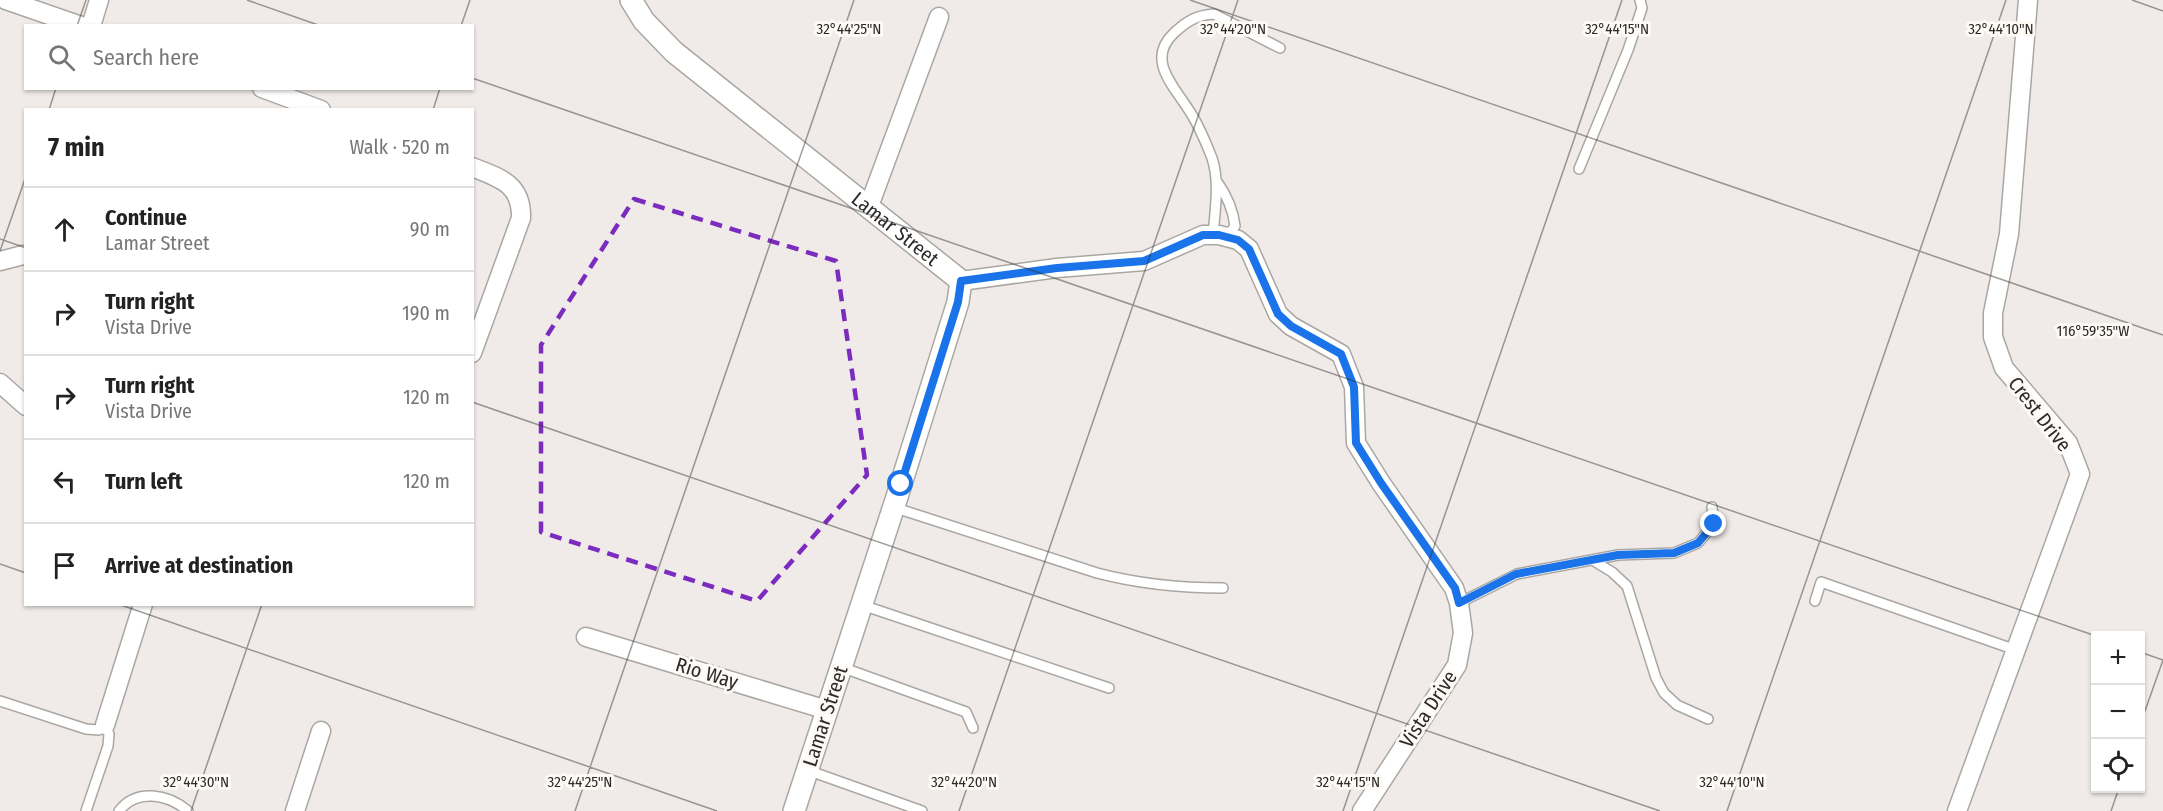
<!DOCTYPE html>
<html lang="en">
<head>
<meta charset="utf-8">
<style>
  body { margin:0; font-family:"Fira Sans Condensed",sans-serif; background:#f2f2f2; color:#222 }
  .controls { position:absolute; right:18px; bottom:18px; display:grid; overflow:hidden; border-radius:0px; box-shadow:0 2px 4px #0004 }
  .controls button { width:54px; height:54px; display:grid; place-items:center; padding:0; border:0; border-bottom:2px solid #e0e0e0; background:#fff; color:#222; font:30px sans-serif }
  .stop { position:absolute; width:18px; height:18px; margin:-14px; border:4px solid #1a73e8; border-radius:50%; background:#fff }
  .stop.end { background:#1a73e8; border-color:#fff; box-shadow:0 2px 6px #0008 }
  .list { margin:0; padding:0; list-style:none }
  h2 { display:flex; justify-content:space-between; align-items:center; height:78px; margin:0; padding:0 24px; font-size:26px }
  h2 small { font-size:20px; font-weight:400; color:#767676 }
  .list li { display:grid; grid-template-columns:39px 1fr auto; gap:18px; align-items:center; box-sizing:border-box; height:84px; padding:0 24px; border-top:2px solid #e0e0e0 }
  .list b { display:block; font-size:22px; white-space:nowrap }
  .list p { margin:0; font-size:20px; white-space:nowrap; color:#767676 }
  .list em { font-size:20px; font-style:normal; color:#767676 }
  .icon { flex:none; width:33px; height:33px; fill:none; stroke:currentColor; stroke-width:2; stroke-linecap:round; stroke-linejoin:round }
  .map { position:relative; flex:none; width:2163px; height:811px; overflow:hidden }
  .search { position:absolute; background:#fff; box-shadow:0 2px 4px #0004; left:24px; top:24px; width:450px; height:66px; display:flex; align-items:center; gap:15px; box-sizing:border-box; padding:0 21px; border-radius:0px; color:#767676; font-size:22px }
  .panel { position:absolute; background:#fff; box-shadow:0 2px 4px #0004; left:24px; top:108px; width:450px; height:498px; border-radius:0px }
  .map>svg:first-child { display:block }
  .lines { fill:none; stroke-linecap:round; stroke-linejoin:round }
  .service-casing { stroke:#aaa7a3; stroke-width:12 }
  .minor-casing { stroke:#aaa7a3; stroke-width:21 }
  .tertiary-casing { stroke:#aaa7a3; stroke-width:24 }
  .service { stroke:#fff; stroke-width:9 }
  .minor { stroke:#fff; stroke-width:18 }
  .tertiary { stroke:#fff; stroke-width:21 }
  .route { stroke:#1a73e8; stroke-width:8 }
  .marked { fill:none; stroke:#7b2cbf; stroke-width:4.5; stroke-dasharray:12 8; stroke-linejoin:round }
  .ticks { fill:none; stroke:#2c2b29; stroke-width:1.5; stroke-opacity:0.45 }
  .labels { text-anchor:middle; stroke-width:6; stroke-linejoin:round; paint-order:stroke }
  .street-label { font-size:20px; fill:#2c2b29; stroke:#fdf9f5 }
  .ticks-label { font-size:15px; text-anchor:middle; fill:#2c2b29; stroke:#fdf9f5; stroke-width:6; stroke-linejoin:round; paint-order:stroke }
</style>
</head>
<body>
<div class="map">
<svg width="2163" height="811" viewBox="0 0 2163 811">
  <rect width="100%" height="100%" fill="#f0ebe8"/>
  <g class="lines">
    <g class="service-casing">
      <path id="service" d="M1579,169l49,-119 14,-42 -2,-8
        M1216,180c10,14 17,28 19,46l-8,11
        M1213,235c2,-25 7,-53 -1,-77 -6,-15 -13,-33 -22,-46 -15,-25 -45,-52 -16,-79 13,-12 23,-18 40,-19l66,34
        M897,502l5,8 195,63c42,11 82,15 126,15
        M1594,561l18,11 15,14 29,92 8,15 13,12 31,14
        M1815,601l6,-19 195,68
        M1459,603l58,-29 101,-19 56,-2 24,-10 16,-19 -2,-17
        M862,605l247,83
        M841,667l125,45 7,16
        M0,701l86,28 13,1 6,-5 4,9 -1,12 -22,65
        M807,770l115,41
        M119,811c17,-23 49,-17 69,0"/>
    </g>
    <g class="minor-casing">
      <path id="minor" d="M6,0l75,26
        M91,26l8,-26
        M262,88l59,22
        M472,167c28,11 50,17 49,51l-49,135
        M869,206l70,-189
        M0,261l23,-6
        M961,281l96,-13 87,-7 59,-26h16l19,5 11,9 29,65 13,12 50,28 13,33 2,56 25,40 73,105 5,15 4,30 -6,32 -95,146
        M0,383l26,23
        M586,637l241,73
        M105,725l38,-121
        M295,811l26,-80
        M1957,811l123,-337 -12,-31 -64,-75 -11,-31v-24l16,-79 19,-234"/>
    </g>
    <g class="tertiary-casing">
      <g id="tertiary">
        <path id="s1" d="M631,0l13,21 30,31 287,229 -3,21 -62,198 -102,311"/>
      </g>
    </g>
    <use href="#service" class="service"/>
    <use href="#minor" class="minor"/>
    <use href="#tertiary" class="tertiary"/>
  </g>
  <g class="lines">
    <path class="route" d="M901,484l57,-182 3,-21 96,-13 87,-7 59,-26h16l19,5 11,9 29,65 13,12 50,28 13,33 2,56 25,40 74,105 4,15 57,-29 102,-19 56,-2 24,-10 16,-19"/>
  </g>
  <path class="marked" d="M634,199l202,62 31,214 -110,126 -216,-69v-187z"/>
  <path class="ticks" d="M247,0l74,26M1190,0l973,335M2132,0l31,11M77,26l9,-26M461,26l9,-26M472,78l1624,558M49,110l7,-22M433,110l7,-22M0,239l26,9M0,251l26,-75M472,402l1188,409M0,564l26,9M118,604l599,207M2140,652l23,8M2140,725l23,-65M191,811l71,-207M575,811l279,-811M959,811l279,-811M1343,811l279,-811M1727,811l279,-811M2111,811l8,-23"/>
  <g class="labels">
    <g class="street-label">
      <text dy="7" stroke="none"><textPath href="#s1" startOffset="351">Lamar Street</textPath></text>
      <text transform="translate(2040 414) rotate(52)" y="7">Crest Drive</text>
      <text transform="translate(707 673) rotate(17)" y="7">Rio Way</text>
      <text transform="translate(1428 709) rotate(-57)" y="7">Vista Drive</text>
      <text transform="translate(825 716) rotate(-72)" y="7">Lamar Street</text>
    </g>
  </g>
  <g class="ticks-label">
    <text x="849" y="34">32°44'25"N</text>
    <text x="1233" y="34">32°44'20"N</text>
    <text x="1617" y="34">32°44'15"N</text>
    <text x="2001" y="34">32°44'10"N</text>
    <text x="2093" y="336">116°59'35"W</text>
    <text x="196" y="787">32°44'30"N</text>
    <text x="580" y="787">32°44'25"N</text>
    <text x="964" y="787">32°44'20"N</text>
    <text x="1348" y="787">32°44'15"N</text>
    <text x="1732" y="787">32°44'10"N</text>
  </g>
</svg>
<div class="controls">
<button>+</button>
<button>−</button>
<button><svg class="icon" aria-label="locate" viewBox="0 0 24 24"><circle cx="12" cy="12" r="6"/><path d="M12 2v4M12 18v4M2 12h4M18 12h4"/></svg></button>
</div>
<div class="stop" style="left:901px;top:484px"></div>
<div class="stop end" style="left:1714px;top:524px"></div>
<div class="search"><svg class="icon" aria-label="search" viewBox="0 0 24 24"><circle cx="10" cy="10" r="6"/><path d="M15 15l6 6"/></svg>Search here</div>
<section class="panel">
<h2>7 min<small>Walk · 520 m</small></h2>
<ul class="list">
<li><svg class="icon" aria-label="ahead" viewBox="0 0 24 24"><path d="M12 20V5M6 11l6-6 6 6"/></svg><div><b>Continue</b><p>Lamar Street</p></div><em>90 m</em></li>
<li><svg class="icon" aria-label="right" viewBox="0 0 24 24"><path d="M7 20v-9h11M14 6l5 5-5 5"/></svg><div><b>Turn right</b><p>Vista Drive</p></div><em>190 m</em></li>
<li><svg class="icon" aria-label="right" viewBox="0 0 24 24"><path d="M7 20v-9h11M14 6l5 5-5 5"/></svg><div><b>Turn right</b><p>Vista Drive</p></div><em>120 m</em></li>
<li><svg class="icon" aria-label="left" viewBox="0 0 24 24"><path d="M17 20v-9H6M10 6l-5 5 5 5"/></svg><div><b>Turn left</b></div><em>120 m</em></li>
<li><svg class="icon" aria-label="arrive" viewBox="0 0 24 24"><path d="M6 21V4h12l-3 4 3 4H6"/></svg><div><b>Arrive at destination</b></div></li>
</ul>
</section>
</div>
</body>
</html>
